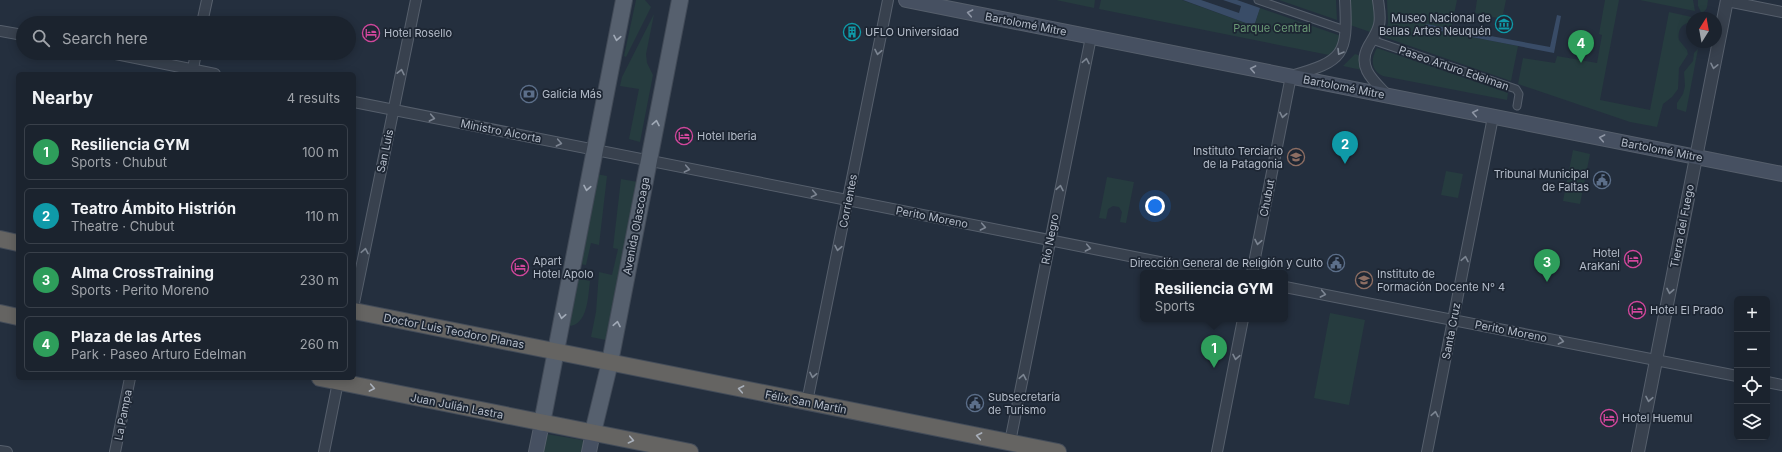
<!DOCTYPE html>
<html lang="en">
<head>
<meta charset="utf-8">
<style>
  body { margin:0; font-family:Inter,sans-serif; background:#242b36; color:#f1f3f6 }
  .controls { position:absolute; right:12px; bottom:12px; display:grid; overflow:hidden; border-radius:6px; box-shadow:0 2px 10px #0003 }
  .controls button { width:36px; height:36px; display:grid; place-items:center; padding:0; border:0; border-bottom:1px solid #39404a; background:#1b232e; color:#f1f3f6; font:20px sans-serif }
  .compass { position:absolute; left:1686px; top:12px; width:36px; height:36px; border-radius:50%; background:#1b232e; box-shadow:0 2px 10px #0003; rotate:11deg }
  .you { position:absolute; left:1155px; top:206px; width:14px; height:14px; margin:-10px; border:3px solid #fff; border-radius:50%; background:#1a73e8; box-shadow:0 0 0 6px #1a73e833 }
  .badge { display:grid; place-items:center; width:26px; height:26px; border-radius:50%; background:#8ab4f8; color:#fff; font-size:13px; font-weight:700 }
  .pin { position:absolute; translate:-50% -33px; filter:drop-shadow(0 1px 2px #0008) }
  .pin::after { content:''; position:absolute; top:21px; width:14px; height:12px; background:inherit; clip-path:polygon(0 0,100% 0,50% 100%) }
  .popup { position:absolute; left:1140px; top:270px; width:148px; height:52px; box-sizing:border-box; display:grid; place-content:center; border-radius:6px; background:#1b232e; filter:drop-shadow(0 1px 3px #0005); font-size:13px; white-space:nowrap; color:#a0a4aa }
  .popup b { font-size:15px; color:#f1f3f6 }
  .popup::after { content:''; position:absolute; left:50%; top:100%; margin-left:-8px; border:8px solid transparent; border-top-color:#1b232e }
  .list { margin:0; padding:0; list-style:none }
  h2 { display:flex; justify-content:space-between; align-items:center; height:52px; margin:0; padding:0 16px; font-size:17px }
  h2 small { font-size:13px; font-weight:400; color:#a0a4aa }
  .list li { display:grid; grid-template-columns:26px 1fr auto; gap:12px; align-items:center; box-sizing:border-box; height:56px; margin:0 8px 8px; padding:0 8px; border:1px solid #39404a; border-radius:6px }
  .list b { display:block; font-size:15px; white-space:nowrap }
  .list p { margin:0; font-size:13px; white-space:nowrap; color:#a0a4aa }
  .list em { font-size:13px; font-style:normal; color:#a0a4aa }
  .icon { flex:none; width:22px; height:22px; fill:none; stroke:currentColor; stroke-width:2; stroke-linecap:round; stroke-linejoin:round }
  .map { position:relative; flex:none; width:1782px; height:452px; overflow:hidden }
  .search { position:absolute; background:#1b232e; box-shadow:0 2px 10px #0003; left:16px; top:16px; width:340px; height:44px; display:flex; align-items:center; gap:10px; box-sizing:border-box; padding:0 14px; border-radius:22px; color:#a0a4aa; font-size:15px }
  .panel { position:absolute; background:#1b232e; box-shadow:0 2px 10px #0003; left:16px; top:72px; width:340px; height:308px; border-radius:6px }
  .map>svg:first-child { display:block }
  .green { fill:#263c3f }
  .water { fill:#394c67 }
  .lines { fill:none; stroke-linecap:round; stroke-linejoin:round }
  .pedestrian-casing { stroke:#565f6c; stroke-width:9 }
  .minor-casing { stroke:#565f6c; stroke-width:12 }
  .tertiary-casing { stroke:#565f6c; stroke-width:14 }
  .secondary-casing { stroke:#565f6c; stroke-width:16 }
  .primary-casing { stroke:#414a57; stroke-width:18 }
  .trunk-casing { stroke:#434c59; stroke-width:18 }
  .pedestrian { stroke:#38414e; stroke-width:7 }
  .minor { stroke:#38414e; stroke-width:10 }
  .tertiary { stroke:#38414e; stroke-width:12 }
  .secondary { stroke:#465061; stroke-width:14 }
  .primary { stroke:#56606e; stroke-width:16 }
  .trunk { stroke:#656462; stroke-width:16 }
  .oneway { stroke:#8e96a5 }
  .oneway2 { stroke:#a1aab7 }
  .oneway3 { stroke:#7c8592 }
  .oneway4 { stroke:#a8afba }
  .labels { text-anchor:middle; stroke-width:3.5; stroke-linejoin:round; paint-order:stroke }
  .poi-label { font-size:11px; fill:#b4bcc9; stroke:#1d2633; text-anchor:start }
  .street-label { font-size:11px; fill:#b4bcc9; stroke:#1d2633 }
  .park-label { font-size:11px; fill:#6b9a76; stroke:#1d2633 }
</style>
</head>
<body>
<div class="map">
<svg width="1782" height="452" viewBox="0 0 1782 452">
  <rect width="100%" height="100%" fill="#242f3e"/>
  <path class="green" d="M636,0h9l6,7 -25,50 -2,-1z
    M1056,0h39l-1,8z
    M1101,0h81l72,26 6,-18 81,28 -5,12 -7,7 -230,-46z
    M1279,0h57l1,20z
    M1349,0h26l1,12 -3,21 -23,-8z
    M1387,0h70l-6,29 -25,-5 -1,4 93,18 -7,35 -127,-44 4,-14z
    M1477,0h29l-4,19 -27,-6z
    M1605,0h14l-19,100 50,10 19,-98 27,6h-4v4c-10,1 -15,8 -13,18l8,10 1,4 -9,14 -1,21 -6,8 -9,7 -6,23 -27,-5 -112,-38 5,-26 32,5 2,-7 40,7 5,-28 -3,-1z
    M1640,0h53l2,11z
    M1698,0h10c-1,5 0,12 -7,12l-3,-6z
    M654,14l-8,40 1,9 6,12 -13,67 -11,-3 10,-50 -19,-3 2,-9z
    M1377,48l131,45 -1,7 -124,-24c-13,-6 -12,-18 -6,-28z
    M1698,49l-12,63 -9,-3v-6l6,-9 2,-8 -1,-14 9,-11 1,-8z
    M1355,54l6,2 1,14 -19,-4z
    M1573,150l17,4 -10,50 -17,-3z
    M1446,171l17,3 -5,24 -17,-3z
    M596,174l11,2 -8,69 -8,-2 -5,22 -7,-1z
    M1107,177l27,5 -8,41 -6,-1 2,-10 -3,-5 -6,-1 -5,3 -2,10 -7,-1z
    M621,179l17,3 -32,158 -15,-3 5,-25 3,-40 13,3 6,-26 -5,-1z
    M576,278l14,3c-2,15 -2,46 -23,45z
    M1330,313l35,7 -16,85 -35,-7z
    M546,434l36,6 2,3 -1,9h-43z"/>
  <path class="water" d="M1183,0h18l38,13 2,-7 -18,-6h14l23,8 -6,18z
    M1557,15l4,1 -7,37 -129,-25 1,-4 124,23z"/>
  <g class="lines">
    <g class="pedestrian-casing">
      <path id="pedestrian" d="M1258,0l84,29
        M1375,41l141,48 3,5 -2,12"/>
    </g>
    <g class="minor-casing">
      <path id="minor" d="M1378,0c1,8 3,17 1,25 -2,8 -7,15 -11,22 -11,21 6,34 20,49
        M1727,1l55,11
        M202,23l5,-23
        M0,31l23,4
        M111,53l104,21
        M192,74l4,-21
        M354,102l861,171
        M1252,273l39,-197c53,-15 57,-21 54,-76
        M1285,287l452,89
        M354,303l62,-303
        M1767,382l15,3
        M807,402l81,-402
        M1010,442l81,-405
        M0,451l7,1
        M115,452l15,-74
        M324,452l14,-70
        M1217,452l26,-133
        M1427,452l66,-335"/>
    </g>
    <g class="tertiary-casing">
      <path id="tertiary" d="M1638,452l89,-452"/>
    </g>
    <g class="secondary-casing">
      <path id="secondary" d="M906,0l876,174
        M536,452l6,-29
        M589,452l4,-20"/>
    </g>
    <g class="primary-casing">
      <path id="primary" d="M542,423l82,-423
        M593,432l17,-70 70,-362"/>
    </g>
    <g class="trunk-casing">
      <path id="trunk" d="M0,239l18,4
        M354,311l704,141
        M0,313l18,4
        M320,378l370,74"/>
    </g>
    <use href="#pedestrian" class="pedestrian"/>
    <use href="#minor" class="minor"/>
    <use href="#tertiary" class="tertiary"/>
    <use href="#secondary" class="secondary"/>
    <use href="#primary" class="primary"/>
    <use href="#trunk" class="trunk"/>
  </g>
  <defs><path id="oneway-chevron" d="M-2-3.5L2.5 0L-2 3.5" fill="none" stroke-width="1.6" stroke-linecap="round" stroke-linejoin="round"/></defs>
  <g class="oneway">
    <use href="#oneway-chevron" transform="translate(970 13) rotate(-169)"/>
    <use href="#oneway-chevron" transform="translate(1253 69) rotate(-169)"/>
    <use href="#oneway-chevron" transform="translate(1475 113) rotate(-169)"/>
    <use href="#oneway-chevron" transform="translate(1602 138) rotate(-169)"/>
  </g>
  <g class="oneway2">
    <use href="#oneway-chevron" transform="translate(617 38) rotate(101)"/>
    <use href="#oneway-chevron" transform="translate(656 123) rotate(-79)"/>
    <use href="#oneway-chevron" transform="translate(587 188) rotate(101)"/>
    <use href="#oneway-chevron" transform="translate(562 316) rotate(101)"/>
    <use href="#oneway-chevron" transform="translate(617 324) rotate(-79)"/>
  </g>
  <g class="oneway3">
    <use href="#oneway-chevron" transform="translate(878 52) rotate(101)"/>
    <use href="#oneway-chevron" transform="translate(1340 52) rotate(121)"/>
    <use href="#oneway-chevron" transform="translate(1086 61) rotate(-79)"/>
    <use href="#oneway-chevron" transform="translate(1714 66) rotate(102)"/>
    <use href="#oneway-chevron" transform="translate(401 72) rotate(-78)"/>
    <use href="#oneway-chevron" transform="translate(1283 115) rotate(101)"/>
    <use href="#oneway-chevron" transform="translate(432 118) rotate(11)"/>
    <use href="#oneway-chevron" transform="translate(559 143) rotate(11)"/>
    <use href="#oneway-chevron" transform="translate(687 169) rotate(11)"/>
    <use href="#oneway-chevron" transform="translate(1060 188) rotate(-79)"/>
    <use href="#oneway-chevron" transform="translate(814 194) rotate(11)"/>
    <use href="#oneway-chevron" transform="translate(983 227) rotate(11)"/>
    <use href="#oneway-chevron" transform="translate(1258 242) rotate(101)"/>
    <use href="#oneway-chevron" transform="translate(838 248) rotate(101)"/>
    <use href="#oneway-chevron" transform="translate(1088 248) rotate(11)"/>
    <use href="#oneway-chevron" transform="translate(365 251) rotate(-79)"/>
    <use href="#oneway-chevron" transform="translate(1465 259) rotate(-79)"/>
    <use href="#oneway-chevron" transform="translate(1670 291) rotate(101)"/>
    <use href="#oneway-chevron" transform="translate(1323 294) rotate(11)"/>
    <use href="#oneway-chevron" transform="translate(1561 341) rotate(11)"/>
    <use href="#oneway-chevron" transform="translate(1236 357) rotate(101)"/>
    <use href="#oneway-chevron" transform="translate(813 375) rotate(101)"/>
    <use href="#oneway-chevron" transform="translate(1023 377) rotate(-79)"/>
    <use href="#oneway-chevron" transform="translate(1649 399) rotate(101)"/>
    <use href="#oneway-chevron" transform="translate(1435 414) rotate(-79)"/>
  </g>
  <g class="oneway4">
    <use href="#oneway-chevron" transform="translate(372 388) rotate(11)"/>
    <use href="#oneway-chevron" transform="translate(741 389) rotate(-169)"/>
    <use href="#oneway-chevron" transform="translate(979 436) rotate(-169)"/>
    <use href="#oneway-chevron" transform="translate(631 440) rotate(12)"/>
  </g>
  <defs>
    <g id="museum-ring" transform="scale(0.9)"><circle r="9.5" fill="#1d2633" stroke="#0f9aa8" stroke-width="1.5"/><path d="M0-6L6-3V-2H-6V-3ZM-5-1h2V3h-2ZM-1-1h2V3h-2ZM3-1h2V3H3ZM-6 4H6V6H-6Z" fill="#0f9aa8"/></g>
    <g id="building-ring" transform="scale(0.9)"><circle r="9.5" fill="#1d2633" stroke="#0f9aa8" stroke-width="1.5"/><path d="M-4-6H4V6H1V3H-1V6H-4ZM-2.5-4.3h1.7v1.8h-1.7ZM.8-4.3h1.7v1.8H.8ZM-2.5-1h1.7V.8h-1.7ZM.8-1h1.7V.8H.8Z" fill="#0f9aa8"/></g>
    <g id="hotel-ring" transform="scale(0.9)"><circle r="9.5" fill="#1d2633" stroke="#d1479c" stroke-width="1.5"/><path d="M-6-4.5h1.5V1H6V5H4.5V3h-9V5H-6ZM-4 0a1.8 1.8 0 1 1 3.6 0ZM.5 0V-2.5h3Q6-2.5 6 0Z" fill="#d1479c"/></g>
    <g id="bank-ring" transform="scale(0.9)"><circle r="9.5" fill="#1d2633" stroke="#5c6f8a" stroke-width="1.5"/><path d="M-6-4H6V4H-6ZM0-2.3a2.3 2.3 0 1 0 0 4.6a2.3 2.3 0 1 0 0-4.6Z" fill="#5c6f8a"/></g>
    <g id="university-ring" transform="scale(0.9)"><circle r="9.5" fill="#1d2633" stroke="#8d6e63" stroke-width="1.5"/><path d="M0-5L7-2L0 1L-7-2ZM-4 1L0 2.5L4 1V4Q0 6-4 4Z" fill="#8d6e63"/></g>
    <g id="civic-ring" transform="scale(0.9)"><circle r="9.5" fill="#1d2633" stroke="#5c6f8a" stroke-width="1.5"/><path d="M-.6-6.5H3V-4.5H.6V-3L4-1V1h2V6H-6V1h2V-1L-.6-3ZM-1.2 2.5V6h2.4V2.5Z" fill="#5c6f8a"/></g>
  </defs>
  <g fill-rule="evenodd">
    <use href="#museum-ring" x="1504" y="24"/>
    <use href="#building-ring" x="852" y="32"/>
    <use href="#hotel-ring" x="371" y="33"/>
    <use href="#bank-ring" x="529" y="94"/>
    <use href="#hotel-ring" x="684" y="136"/>
    <use href="#university-ring" x="1296" y="157"/>
    <use href="#civic-ring" x="1602" y="180"/>
    <use href="#hotel-ring" x="1633" y="259"/>
    <use href="#civic-ring" x="1336" y="263"/>
    <use href="#hotel-ring" x="520" y="267"/>
    <use href="#university-ring" x="1364" y="280"/>
    <use href="#hotel-ring" x="1637" y="310"/>
    <use href="#civic-ring" x="975" y="403"/>
    <use href="#hotel-ring" x="1609" y="418"/>
  </g>
  <g class="labels">
    <g class="poi-label">
      <text x="1491" y="22" text-anchor="end">Museo Nacional de<tspan x="1491" dy="13">Bellas Artes Neuquén</tspan></text>
      <text x="865" y="36">UFLO Universidad</text>
      <text x="384" y="37">Hotel Rosello</text>
      <text x="542" y="98">Galicia Más</text>
      <text x="697" y="140">Hotel Iberia</text>
      <text x="1283" y="155" text-anchor="end">Instituto Terciario<tspan x="1283" dy="13">de la Patagonia</tspan></text>
      <text x="1589" y="178" text-anchor="end">Tribunal Municipal<tspan x="1589" dy="13">de Faltas</tspan></text>
      <text x="1620" y="257" text-anchor="end">Hotel<tspan x="1620" dy="13">AraKani</tspan></text>
      <text x="533" y="265">Apart<tspan x="533" dy="13">Hotel Apolo</tspan></text>
      <text x="1323" y="267" text-anchor="end">Dirección General de Religión y Culto</text>
      <text x="1377" y="278">Instituto de<tspan x="1377" dy="13">Formación Docente N° 4</tspan></text>
      <text x="1650" y="314">Hotel El Prado</text>
      <text x="988" y="401">Subsecretaría<tspan x="988" dy="13">de Turismo</tspan></text>
      <text x="1622" y="422">Hotel Huemul</text>
    </g>
    <g class="street-label">
      <text transform="translate(1026 24) rotate(11)" y="4">Bartolomé Mitre</text>
      <text transform="translate(1454 68) rotate(19)" y="4">Paseo Arturo Edelman</text>
      <text transform="translate(1344 87) rotate(11)" y="4">Bartolomé Mitre</text>
      <text transform="translate(501 131) rotate(11)" y="4">Ministro Alcorta</text>
      <text transform="translate(1662 150) rotate(11)" y="4">Bartolomé Mitre</text>
      <text transform="translate(385 151) rotate(-78)" y="4">San Luis</text>
      <text transform="translate(1267 198) rotate(-79)" y="4">Chubut</text>
      <text transform="translate(848 201) rotate(-79)" y="4">Corrientes</text>
      <text transform="translate(932 217) rotate(11)" y="4">Perito Moreno</text>
      <text transform="translate(636 226) rotate(-79)" y="4">Avenida Olascoaga</text>
      <text transform="translate(1682 226) rotate(-79)" y="4">Tierra del Fuego</text>
      <text transform="translate(1050 239) rotate(-79)" y="4">Río Negro</text>
      <text transform="translate(454 331) rotate(11)" y="4">Doctor Luis Teodoro Planas</text>
      <text transform="translate(1451 331) rotate(-79)" y="4">Santa Cruz</text>
      <text transform="translate(1511 331) rotate(11)" y="4">Perito Moreno</text>
      <text transform="translate(806 402) rotate(11)" y="4">Félix San Martín</text>
      <text transform="translate(457 406) rotate(11)" y="4">Juan Julián Lastra</text>
      <text transform="translate(123 415) rotate(-79)" y="4">La Pampa</text>
    </g>
    <g class="park-label">
      <text x="1272" y="32">Parque Central</text>
    </g>
  </g>
</svg>
<div class="controls">
<button>+</button>
<button>−</button>
<button><svg class="icon" aria-label="locate" viewBox="0 0 24 24"><circle cx="12" cy="12" r="6"/><path d="M12 2v4M12 18v4M2 12h4M18 12h4"/></svg></button>
<button><svg class="icon" aria-label="layers" viewBox="0 0 24 24"><path d="M12 4l9 5-9 5-9-5zM3 14l9 5 9-5"/></svg></button>
</div>
<svg class="compass" viewBox="-18 -18 36 36"><path d="M0-13l5 13h-10z" fill="#e53935"/><path d="M0 13l5-13h-10z" fill="#a0a4aa"/></svg>
<div class="you"></div>
<div class="pin badge" style="left:1214px;top:368px;background:#2e9e5b">1</div>
<div class="popup"><b>Resiliencia GYM</b>Sports</div>
<div class="pin badge" style="left:1345px;top:164px;background:#0f9aa8">2</div>
<div class="pin badge" style="left:1547px;top:282px;background:#2e9e5b">3</div>
<div class="pin badge" style="left:1581px;top:63px;background:#2e9e5b">4</div>
<div class="search"><svg class="icon" aria-label="search" viewBox="0 0 24 24"><circle cx="10" cy="10" r="6"/><path d="M15 15l6 6"/></svg>Search here</div>
<section class="panel">
<h2>Nearby<small>4 results</small></h2>
<ul class="list">
<li><span class="badge" style="background:#2e9e5b">1</span><div><b>Resiliencia GYM</b><p>Sports · Chubut</p></div><em>100 m</em></li>
<li><span class="badge" style="background:#0f9aa8">2</span><div><b>Teatro Ámbito Histrión</b><p>Theatre · Chubut</p></div><em>110 m</em></li>
<li><span class="badge" style="background:#2e9e5b">3</span><div><b>Alma CrossTraining</b><p>Sports · Perito Moreno</p></div><em>230 m</em></li>
<li><span class="badge" style="background:#2e9e5b">4</span><div><b>Plaza de las Artes</b><p>Park · Paseo Arturo Edelman</p></div><em>260 m</em></li>
</ul>
</section>
</div>
</body>
</html>
